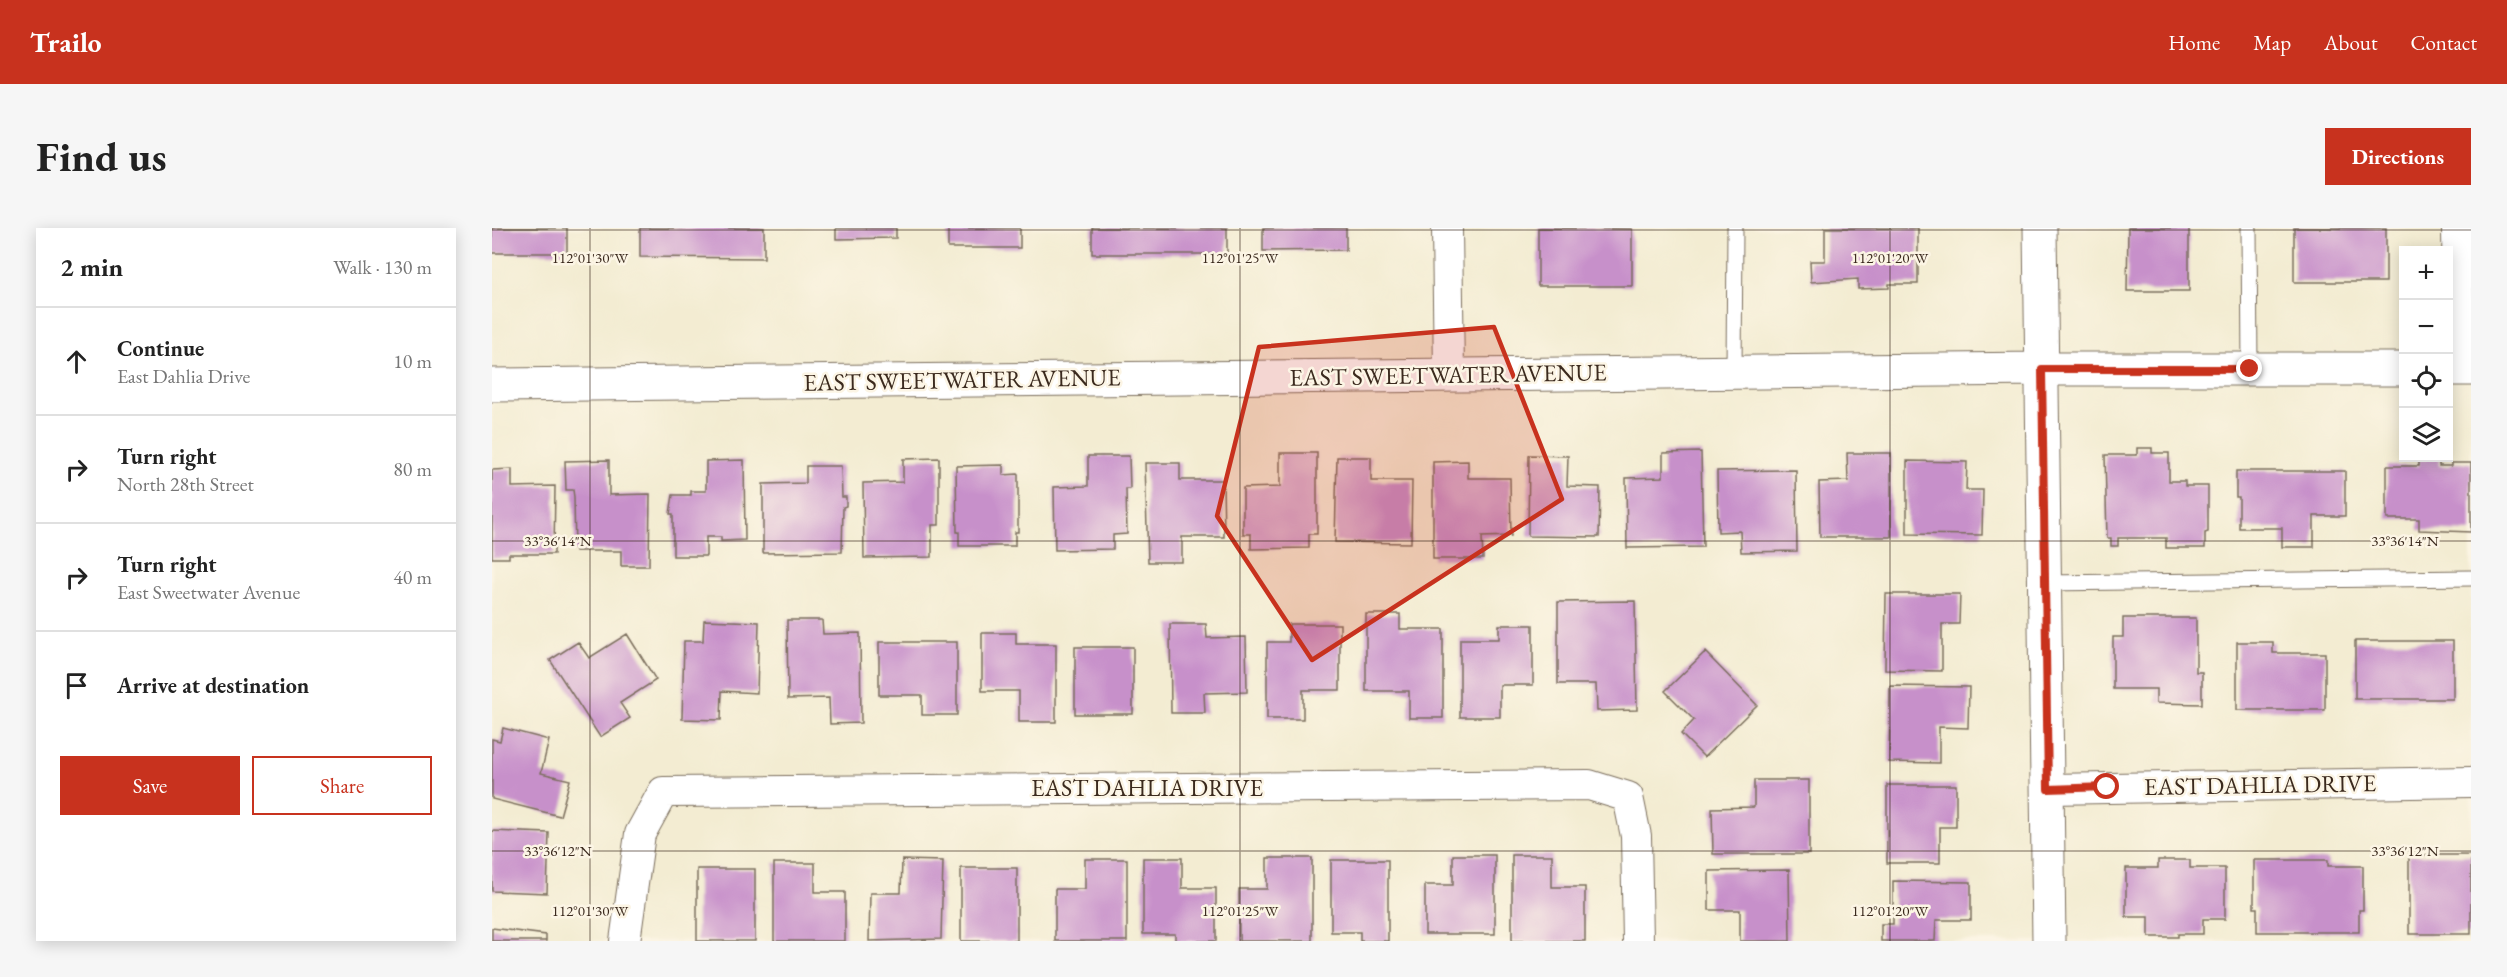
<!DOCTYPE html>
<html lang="en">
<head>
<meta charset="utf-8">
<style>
  body { margin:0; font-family:"EB Garamond",serif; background:#f6f6f6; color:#222 }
  .controls { position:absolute; right:18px; top:18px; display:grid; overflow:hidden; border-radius:0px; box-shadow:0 3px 15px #0003 }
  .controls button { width:54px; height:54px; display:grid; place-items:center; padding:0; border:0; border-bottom:2px solid #e0e0e0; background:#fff; color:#222; font:30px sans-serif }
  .stop { position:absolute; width:18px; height:18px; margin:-14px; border:4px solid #c8321e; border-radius:50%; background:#fff }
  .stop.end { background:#c8321e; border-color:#fff; box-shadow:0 2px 6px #0008 }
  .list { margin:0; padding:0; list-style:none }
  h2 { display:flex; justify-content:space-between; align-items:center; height:78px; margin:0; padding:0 24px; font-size:26px }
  h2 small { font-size:20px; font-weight:400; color:#767676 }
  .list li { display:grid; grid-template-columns:39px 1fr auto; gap:18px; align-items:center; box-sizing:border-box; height:108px; padding:0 24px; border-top:2px solid #e0e0e0 }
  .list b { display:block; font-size:22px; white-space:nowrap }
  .list p { margin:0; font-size:20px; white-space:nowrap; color:#767676 }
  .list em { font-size:20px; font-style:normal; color:#767676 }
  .actions { display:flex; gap:12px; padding:18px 24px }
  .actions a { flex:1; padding:14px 0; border:2px solid #c8321e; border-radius:0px; text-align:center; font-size:21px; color:#c8321e }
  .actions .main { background:#c8321e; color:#fff }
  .icon { flex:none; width:33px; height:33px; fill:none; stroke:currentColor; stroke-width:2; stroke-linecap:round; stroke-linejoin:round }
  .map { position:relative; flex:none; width:1979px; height:713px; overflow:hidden; border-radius:0px }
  header { display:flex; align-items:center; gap:36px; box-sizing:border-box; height:84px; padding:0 30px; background:#c8321e; color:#fff }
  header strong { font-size:28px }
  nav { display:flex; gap:33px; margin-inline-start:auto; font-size:21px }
  .intro { display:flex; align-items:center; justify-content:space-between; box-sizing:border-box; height:144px; padding:0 36px }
  h1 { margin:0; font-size:42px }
  .button { padding:15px 27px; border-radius:0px; background:#c8321e; color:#fff; font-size:21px; font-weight:700 }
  main { display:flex; gap:36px; padding:0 36px }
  aside { flex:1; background:#fff; border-radius:0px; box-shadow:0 3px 15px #0003 }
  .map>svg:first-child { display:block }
  .building { fill:#c790ca }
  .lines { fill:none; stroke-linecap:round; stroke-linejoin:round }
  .service-casing { stroke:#7b6e5d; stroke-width:17 }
  .minor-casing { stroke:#7b6e5d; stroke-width:32 }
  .tertiary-casing { stroke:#7b6e5d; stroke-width:35 }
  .service { stroke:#fff; stroke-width:15 }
  .minor { stroke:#fff; stroke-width:30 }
  .tertiary { stroke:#fff; stroke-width:33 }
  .route { stroke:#c8321e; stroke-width:8 }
  .marked { fill:#c8321e; fill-opacity:0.2; stroke:#c8321e; stroke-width:4.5; stroke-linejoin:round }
  .ticks { fill:none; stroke:#3b2a1e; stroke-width:1.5; stroke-opacity:0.45 }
  .labels { text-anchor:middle; stroke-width:5; stroke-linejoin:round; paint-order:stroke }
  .street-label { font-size:24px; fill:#3b2a1e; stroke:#fcf5e5 }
  .ticks-label { font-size:15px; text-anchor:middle; fill:#3b2a1e; stroke:#fcf5e5; stroke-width:5; stroke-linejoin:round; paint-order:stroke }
</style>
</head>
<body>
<header>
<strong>Trailo</strong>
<nav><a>Home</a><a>Map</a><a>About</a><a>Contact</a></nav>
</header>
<div class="intro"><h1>Find us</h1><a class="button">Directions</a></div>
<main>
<aside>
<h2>2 min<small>Walk · 130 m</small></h2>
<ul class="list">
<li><svg class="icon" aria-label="ahead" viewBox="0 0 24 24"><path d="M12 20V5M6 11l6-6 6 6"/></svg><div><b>Continue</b><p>East Dahlia Drive</p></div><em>10 m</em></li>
<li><svg class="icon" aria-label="right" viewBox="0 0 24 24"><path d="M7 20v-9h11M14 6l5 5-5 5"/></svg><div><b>Turn right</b><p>North 28th Street</p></div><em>80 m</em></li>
<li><svg class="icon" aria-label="right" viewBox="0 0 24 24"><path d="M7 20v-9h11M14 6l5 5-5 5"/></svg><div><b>Turn right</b><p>East Sweetwater Avenue</p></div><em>40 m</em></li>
<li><svg class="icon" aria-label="arrive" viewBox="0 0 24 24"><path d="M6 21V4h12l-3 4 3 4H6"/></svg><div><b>Arrive at destination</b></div></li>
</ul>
<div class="actions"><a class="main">Save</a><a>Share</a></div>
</aside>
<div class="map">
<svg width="1979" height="713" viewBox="0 0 1979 713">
  <rect width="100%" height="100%" fill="#fcf5e5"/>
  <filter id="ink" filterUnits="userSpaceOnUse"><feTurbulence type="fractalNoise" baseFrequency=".0167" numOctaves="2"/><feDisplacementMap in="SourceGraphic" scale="12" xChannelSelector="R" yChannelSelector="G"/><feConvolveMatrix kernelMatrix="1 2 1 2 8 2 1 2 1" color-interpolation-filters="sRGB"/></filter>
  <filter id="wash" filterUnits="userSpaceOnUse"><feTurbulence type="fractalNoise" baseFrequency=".008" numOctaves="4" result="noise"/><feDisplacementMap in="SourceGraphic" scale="24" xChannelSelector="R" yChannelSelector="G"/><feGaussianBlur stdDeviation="1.35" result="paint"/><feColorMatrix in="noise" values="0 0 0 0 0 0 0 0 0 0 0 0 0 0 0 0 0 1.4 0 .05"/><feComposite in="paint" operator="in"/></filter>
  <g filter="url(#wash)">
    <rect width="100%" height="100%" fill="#f3ecd2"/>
    <g id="blocks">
      <path class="building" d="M0,0h75v25h-75z
        M148,0h124v30l-124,-1z
        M344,0h60v10l-60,1z
        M456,0h72v20h-72z
        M600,0h135v26h-135z
        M771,0h83v22l-83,1z
        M1046,0l94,1v57h-94z
        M1333,0h93v56h-29v4l-31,1v-10l-47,3 -1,-21h15z
        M1636,0h61v63h-62z
        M1802,0h92v54h-92z
        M1645,220h15v5h17v28h16v5h23v46l-3,1v15h-39v-10h-48v8h-7v-8h-4l-2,-83h32z
        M1209,224l2,95 -76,1 -1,-70 37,-1v-24z
        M788,225h37v81h-8v14l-58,1v-15h-8v-46l37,-1z
        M1355,225h44v84h-71l-1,-55 29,-1z
        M1037,227l39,1 -1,30 33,1 -1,50 -71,-1z
        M596,228h41l1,33h-4l1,45 -14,1v14l-58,1 -1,-63 34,-1z
        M845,229h34v24h41l-1,62 -76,-1z
        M447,230v67h-7v32l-68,1 -1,-75 40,-1v-23z
        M1927,231h20v7h12v-3h20v69l-52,-2v-11h-32v-53h32z
        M117,232v35l41,-1 -1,72h-28v-15h-46l-1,-54 -1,-7h-7l-1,-29z
        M252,232l1,80 -24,1v-4h-15v19h-33v-42h-3l3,-19h18v-4h15v-30z
        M976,233v17h42l1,58 -29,1 1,22h-50v-97z
        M1415,233l60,1 -1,28h17l-1,45 -75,-1z
        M653,235h35v17h43l1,57h-42v25h-34z
        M511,237v10l15,-1v58h-3v14h-56v-14h-2l-1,-66z
        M314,238h35l1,31h4v9l-3,1 -1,45 -79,1v-69l43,-1z
        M20,241v18l43,-1 -1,68h-45v4h-17v-88z
        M1304,242l1,81 -56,1 -1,-21 -22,1 -1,-61z
        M1744,243h109v45h-31v31h-32v-19h-43v-31h-3z
        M1394,366h74l-1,30h-17v47l-57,-1z
        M1143,373l2,109 -40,1 -1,-27h-38v-82z
        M874,386h34v15h43v89h-34v-27h-43z
        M1631,390h73v54h6v32l-46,-1v-14h-43v-52h10z
        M212,392l55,2 -2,71 -35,-2 -1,29 -39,-1 2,-78h19z
        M295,392h35l1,14 37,-1 1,90 -31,1 -1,-26 -41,1z
        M678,396h36l1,14 39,-1 1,55 -43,1 1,20h-34z
        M797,396h51v66h-37v29h-36v-77h22z
        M1007,397h34v60h-33v32h-40v-78h39z
        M490,405h34v11h40v78h-37v-31h-37z
        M135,406l29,46 -36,23 10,15 -30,19 -50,-77 28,-18 11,16z
        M1863,413h98v58h-98z
        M387,414h78v73h-35v-20h-43z
        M1745,414h36v11h52v57h-88z
        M583,419h58v67h-58z
        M1213,424l52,53 -53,52 -23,-23 13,-14 -29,-29z
        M1398,458l79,1 -1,41 -29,-1v36l-50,-1z
        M11,500l46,12 -8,33 29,7 -10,36 -68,-17v-60l8,2z
        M1262,552h55v74h-96l-1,-46 42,-1z
        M1395,557h69v42h-16v36h-53z
        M0,603l57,2 -2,60 -55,-2z
        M961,627h42v79h-70v-49h28z
        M1020,627h40v32h33v54h-73z
        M1917,627h62v79h-62z
        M651,630h39v30h34v53h-41v-7h-32z
        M775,630h45v83h-73v-52h28z
        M593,631h42v82h-72v-52h30z
        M410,632l41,1 -2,78 -72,2 1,-48h31z
        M839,632h57v81h-28v-9h-29z
        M1666,632h32v8h35v51h-22v15h-25v3h-29v-20h-23v-49h32z
        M1762,632h74v6h35v44h-4v22h-102v-24h-3z
        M282,635h41v29h30v49h-71z
        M469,640h56v73h-56z
        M205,641h58v72h-58z
        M1297,642l1,71h-50v-31h-31v-39z
        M1401,653l78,1v38h-35l-1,21h-54v-17h12z
        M0,700l54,7v6h-54z"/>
    </g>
  </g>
  <g filter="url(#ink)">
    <use href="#blocks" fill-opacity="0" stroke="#7b6e5d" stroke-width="1.5"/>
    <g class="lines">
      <g class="service-casing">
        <path id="service" d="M1757,0l1,141
          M1242,144l1,-144
          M1553,355l426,-5"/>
      </g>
      <g class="minor-casing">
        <path id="minor" d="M955,0l2,146
          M1965,0l2,141
          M1556,561l423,-7
          M133,713l15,-107 23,-42 926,-7 39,12 8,39 2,105"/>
      </g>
      <g class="tertiary-casing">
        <path id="tertiary" d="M1548,0l9,713
          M1956,141h23
          M0,157l1550,-16h362"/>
      </g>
      <use href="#service" class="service"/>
      <use href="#minor" class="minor"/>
      <use href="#tertiary" class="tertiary"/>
    </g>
  </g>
  <g class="lines" filter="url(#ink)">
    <path class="route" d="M1615,559l-59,2 -6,-420h208"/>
  </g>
  <path class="marked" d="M1002,99l68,172 -250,161 -95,-144 42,-169z"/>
  <path class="ticks" d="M98,0v713M748,0v713M1398,0v713M0,2h1979M0,313h1979M0,623h1979"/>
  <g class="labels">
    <g class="street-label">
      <text transform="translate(956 147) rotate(-1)" y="8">EAST SWEETWATER AVENUE</text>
      <text transform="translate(470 152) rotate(-1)" y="8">EAST SWEETWATER AVENUE</text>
      <text transform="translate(1768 557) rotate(-1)" y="8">EAST DAHLIA DRIVE</text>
      <text x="655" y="568">EAST DAHLIA DRIVE</text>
    </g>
  </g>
  <g class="ticks-label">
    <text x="98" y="35">112°01'30"W</text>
    <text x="748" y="35">112°01'25"W</text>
    <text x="1398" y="35">112°01'20"W</text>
    <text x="66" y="318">33°36'14"N</text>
    <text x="1913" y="318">33°36'14"N</text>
    <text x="66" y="628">33°36'12"N</text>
    <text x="1913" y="628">33°36'12"N</text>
    <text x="98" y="688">112°01'30"W</text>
    <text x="748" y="688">112°01'25"W</text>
    <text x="1398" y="688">112°01'20"W</text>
  </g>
</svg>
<div class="controls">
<button>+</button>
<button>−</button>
<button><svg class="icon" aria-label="locate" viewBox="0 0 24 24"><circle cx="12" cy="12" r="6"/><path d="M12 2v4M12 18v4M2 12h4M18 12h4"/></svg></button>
<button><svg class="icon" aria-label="layers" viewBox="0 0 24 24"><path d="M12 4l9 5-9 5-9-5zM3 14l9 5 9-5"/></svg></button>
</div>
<div class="stop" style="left:1615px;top:559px"></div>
<div class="stop end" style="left:1758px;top:141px"></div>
</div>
</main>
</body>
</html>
